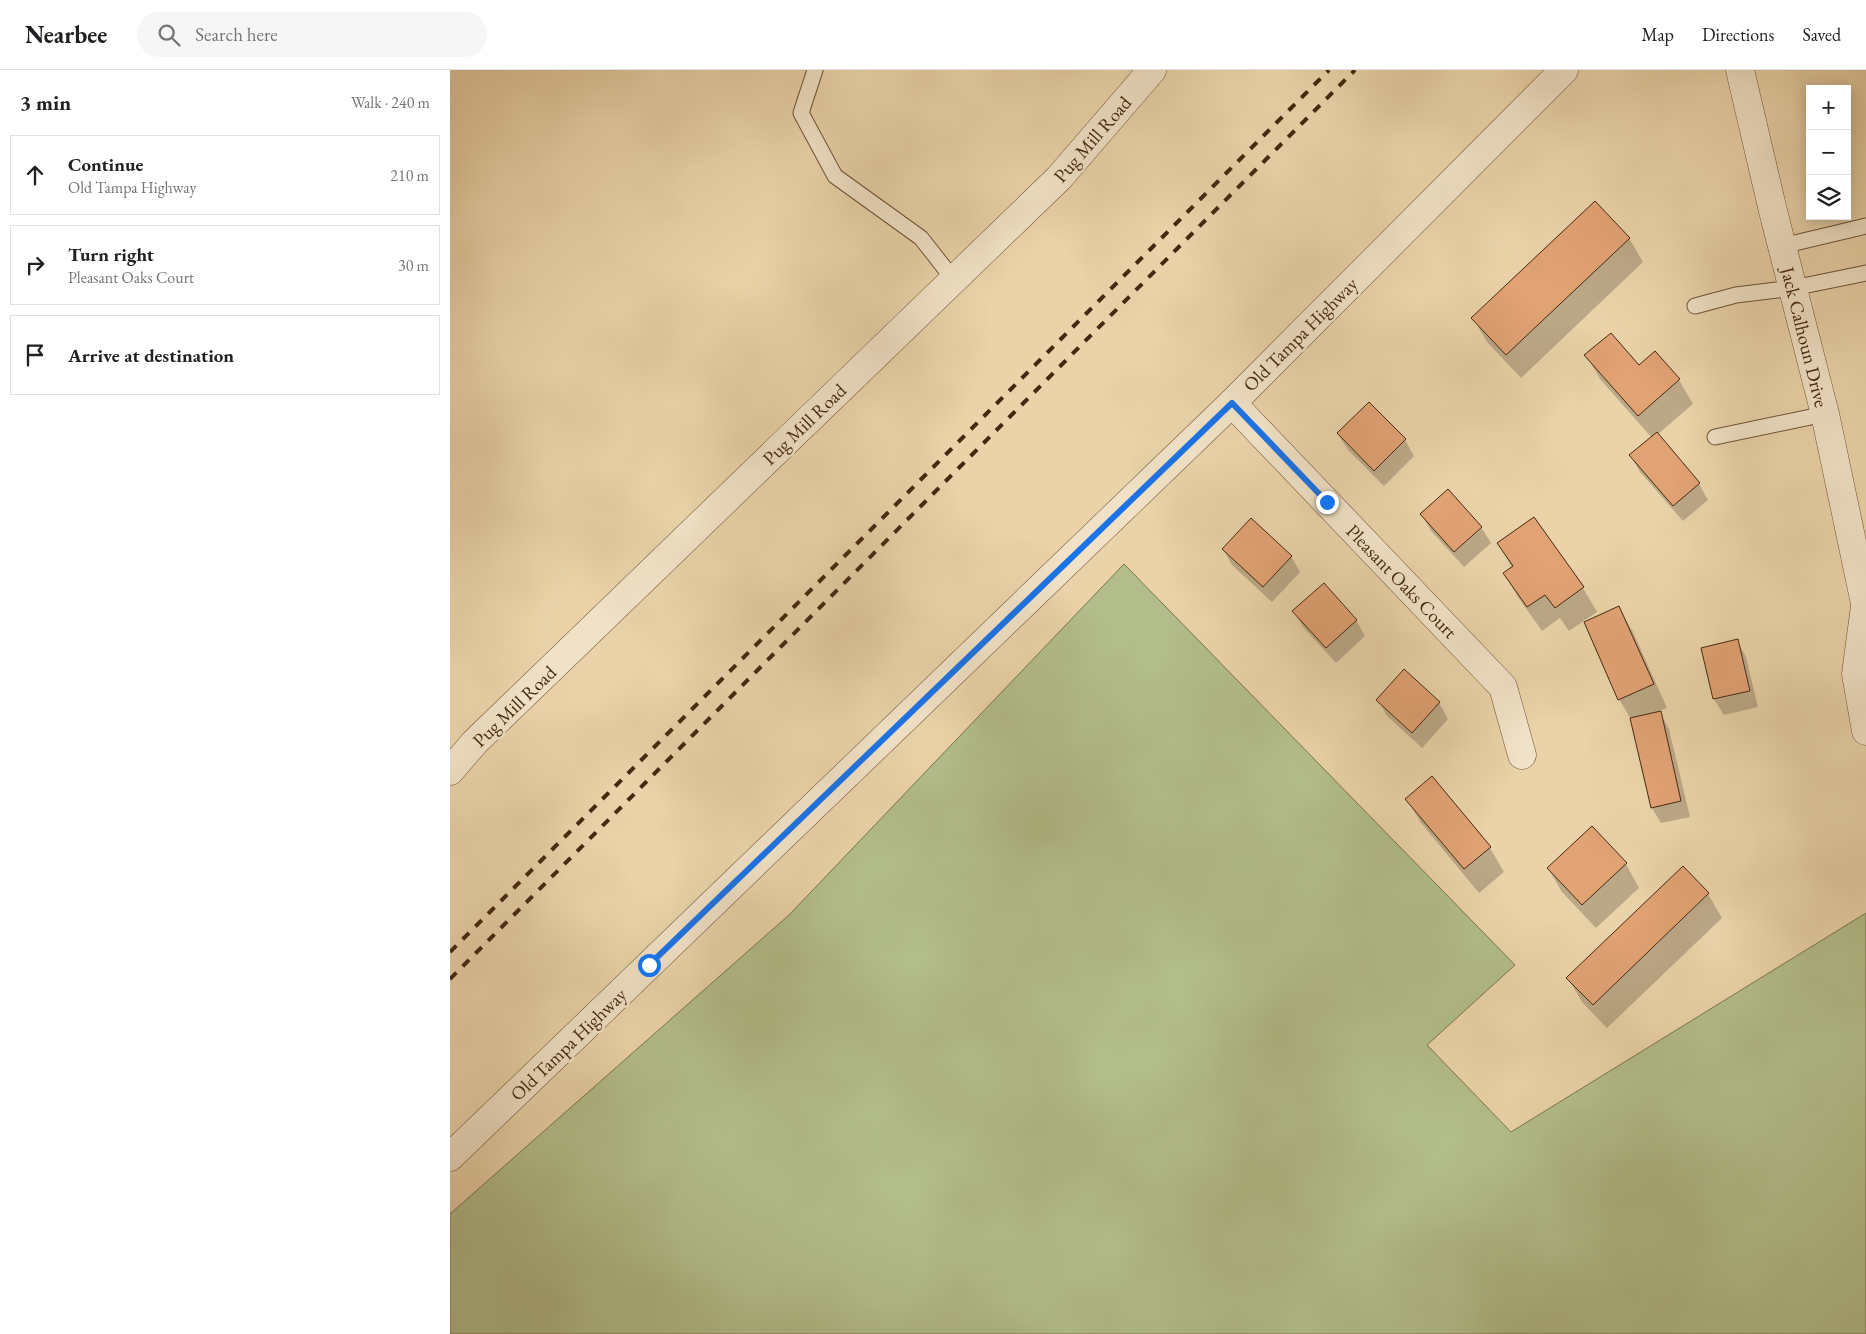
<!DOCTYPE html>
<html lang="en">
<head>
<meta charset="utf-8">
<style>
  body { margin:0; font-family:"EB Garamond",serif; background:#f6f6f6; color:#202124 }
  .controls { position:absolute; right:15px; top:15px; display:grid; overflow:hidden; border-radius:0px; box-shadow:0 2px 12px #0003 }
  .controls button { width:45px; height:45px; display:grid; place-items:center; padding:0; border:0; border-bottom:1px solid #e0e0e0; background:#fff; color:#202124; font:25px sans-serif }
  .stop { position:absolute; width:15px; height:15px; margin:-11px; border:4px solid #1a73e8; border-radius:50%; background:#fff }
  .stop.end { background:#1a73e8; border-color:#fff; box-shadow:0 1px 5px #0008 }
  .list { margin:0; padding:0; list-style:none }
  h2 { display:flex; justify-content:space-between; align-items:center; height:65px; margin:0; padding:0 20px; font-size:21px }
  h2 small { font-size:16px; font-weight:400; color:#757577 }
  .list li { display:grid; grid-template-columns:32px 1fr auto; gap:15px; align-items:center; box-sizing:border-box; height:80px; margin:0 10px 10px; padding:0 10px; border:1px solid #e0e0e0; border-radius:0px }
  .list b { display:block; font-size:19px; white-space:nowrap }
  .list p { margin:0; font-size:16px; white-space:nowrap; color:#757577 }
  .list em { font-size:16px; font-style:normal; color:#757577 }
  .icon { flex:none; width:28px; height:28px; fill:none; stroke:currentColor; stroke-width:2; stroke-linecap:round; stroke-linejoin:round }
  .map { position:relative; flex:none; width:1416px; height:1264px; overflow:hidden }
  header { display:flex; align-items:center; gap:30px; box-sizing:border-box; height:70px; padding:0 25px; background:#fff; border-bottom:1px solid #e0e0e0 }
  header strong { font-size:24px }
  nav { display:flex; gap:28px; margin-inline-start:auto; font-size:18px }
  .search { width:350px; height:45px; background:#f6f6f6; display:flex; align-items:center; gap:12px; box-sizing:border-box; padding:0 18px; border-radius:28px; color:#757577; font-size:19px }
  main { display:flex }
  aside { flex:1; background:#fff }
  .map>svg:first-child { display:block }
  .green { fill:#b2bd8b; stroke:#7c724d }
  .shadow { fill:#0003 }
  .building { fill:#e1a274; stroke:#45280f }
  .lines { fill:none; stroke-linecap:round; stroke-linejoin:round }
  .service-casing { stroke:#6e5336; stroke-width:17 }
  .minor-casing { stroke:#6e5336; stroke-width:29 }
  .tertiary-casing { stroke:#6e5336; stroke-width:29 }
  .service { stroke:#f1e2c7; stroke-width:15 }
  .minor { stroke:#f1e2c7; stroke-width:28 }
  .tertiary { stroke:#f1e2c7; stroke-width:28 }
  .rail { stroke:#45280f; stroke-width:4; stroke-dasharray:9 9; stroke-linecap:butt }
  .route { stroke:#1a73e8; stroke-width:6 }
  .labels { text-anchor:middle; stroke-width:5; stroke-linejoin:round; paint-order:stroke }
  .street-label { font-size:19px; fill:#45280f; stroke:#f1e2c7 }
</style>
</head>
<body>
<header>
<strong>Nearbee</strong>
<div class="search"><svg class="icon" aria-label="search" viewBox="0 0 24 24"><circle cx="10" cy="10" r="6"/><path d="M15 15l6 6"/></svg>Search here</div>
<nav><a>Map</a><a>Directions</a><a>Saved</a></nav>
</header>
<main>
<aside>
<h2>3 min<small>Walk · 240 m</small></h2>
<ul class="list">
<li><svg class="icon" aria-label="ahead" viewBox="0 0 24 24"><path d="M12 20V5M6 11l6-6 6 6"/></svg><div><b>Continue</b><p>Old Tampa Highway</p></div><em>210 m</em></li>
<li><svg class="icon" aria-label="right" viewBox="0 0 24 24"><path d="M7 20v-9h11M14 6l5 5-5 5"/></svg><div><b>Turn right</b><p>Pleasant Oaks Court</p></div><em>30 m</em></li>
<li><svg class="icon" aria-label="arrive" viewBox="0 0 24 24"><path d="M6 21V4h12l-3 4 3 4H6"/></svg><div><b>Arrive at destination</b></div></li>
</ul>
</aside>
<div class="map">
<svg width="1416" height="1264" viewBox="0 0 1416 1264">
  <rect width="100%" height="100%" fill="#ead3a9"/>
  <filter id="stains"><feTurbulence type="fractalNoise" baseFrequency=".004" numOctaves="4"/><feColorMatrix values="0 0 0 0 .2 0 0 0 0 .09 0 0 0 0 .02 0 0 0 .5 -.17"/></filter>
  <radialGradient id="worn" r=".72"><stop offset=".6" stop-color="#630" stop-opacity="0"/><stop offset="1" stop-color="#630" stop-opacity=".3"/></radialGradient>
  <path class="green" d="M674,494l391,401 -88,80 84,87 355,-219v421h-1416v-120l339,-299z"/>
  <path class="shadow" d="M1179,168l14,24 -122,116 -34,-36 -14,-24z
    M1205,282l24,28 14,24 -36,31 42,49 9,16 -25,21 -43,-49 -9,-16 21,-18 -52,-59 -14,-24 53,11z
    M888,364l67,6 9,16 -30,30 -36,-36z
    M972,445l59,12 10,16 -27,24 -33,-36z
    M1049,474l84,44 14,24 -28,19 -9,-13 -18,13 -24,-34 -14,-24 8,-5z
    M773,479l68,7 9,16 -28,30 -40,-37z
    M1169,538l14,24 34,76 -8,3 10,18 21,88 -29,6 -9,-15 -20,-87 -13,-22z
    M844,542l62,8 9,16 -29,27 -33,-36z
    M1287,571l9,16 12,50 -34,8 -10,-16 -11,-50z
    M954,601l35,32 9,16 -26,29 -35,-32 -9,-16z
    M982,708l58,70 14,24 -25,21 -58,-70 -14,-24z
    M1176,794l13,24 -43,40 -34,-36 -14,-24z
    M1258,824l14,24 -115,110 -25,-26 -14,-24z"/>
  <path class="building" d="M1145,131l35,37 -124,117 -35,-37z
    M1161,263l28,32 16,-14 25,28 -42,37 -54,-61z
    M919,332l37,37 -32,32 -37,-38z
    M1207,362l43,51 -27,23 -44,-51z
    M998,419l34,38 -28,25 -34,-38z
    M1084,447l50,70 -29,21 -10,-13 -18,12 -24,-34 10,-7 -16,-23z
    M801,448l41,38 -29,31 -41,-38z
    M874,513l33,37 -31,28 -34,-37z
    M1169,536l35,78 -36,16 -34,-78z
    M1288,569l12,52 -37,8 -12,-51z
    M954,599l36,33 -28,31 -36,-33z
    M1211,641l20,90 -30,7 -21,-90z
    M982,706l59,71 -27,22 -59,-70z
    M1142,756l35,37 -45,42 -35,-37z
    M1233,796l26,27 -116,112 -27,-27z"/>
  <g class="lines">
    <g class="service-casing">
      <path id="service" d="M365,0l-14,43 34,63 86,62 33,42
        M1332,176l84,-20
        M1245,236l41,-11 57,-7 73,-15
        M1265,367l110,-23"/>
    </g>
    <g class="minor-casing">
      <path id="minor" d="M782,333l271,284 19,68
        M0,701l25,-29 584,-564 93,-108"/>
    </g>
    <g class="tertiary-casing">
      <path id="tertiary" d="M1290,0l33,141 52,203 41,194
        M1415,536l-9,68 10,57
        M0,1087l782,-754 332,-333"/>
    </g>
    <use href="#service" class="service"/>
    <use href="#minor" class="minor"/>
    <use href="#tertiary" class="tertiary"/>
    <path class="rail" d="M0,882l879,-882
      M0,909l905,-909"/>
  </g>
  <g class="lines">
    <path class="route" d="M199,895l583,-562 95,99"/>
  </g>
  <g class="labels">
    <g class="street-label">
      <text transform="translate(642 69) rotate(-49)" y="7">Pug Mill Road</text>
      <text transform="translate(850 264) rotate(-45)" y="7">Old Tampa Highway</text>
      <text transform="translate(1355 267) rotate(76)" y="7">Jack Calhoun Drive</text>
      <text transform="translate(354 354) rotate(-44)" y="7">Pug Mill Road</text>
      <text transform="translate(952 511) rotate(46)" y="7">Pleasant Oaks Court</text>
      <text transform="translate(64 636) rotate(-44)" y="7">Pug Mill Road</text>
      <text transform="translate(118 974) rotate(-44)" y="7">Old Tampa Highway</text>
    </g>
  </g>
  <rect width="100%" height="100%" filter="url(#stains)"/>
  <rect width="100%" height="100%" fill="url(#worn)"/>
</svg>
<div class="controls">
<button>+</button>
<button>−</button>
<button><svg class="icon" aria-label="layers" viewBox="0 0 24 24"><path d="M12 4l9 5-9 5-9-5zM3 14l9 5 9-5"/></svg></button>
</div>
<div class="stop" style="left:199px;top:895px"></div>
<div class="stop end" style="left:877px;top:432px"></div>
</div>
</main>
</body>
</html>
